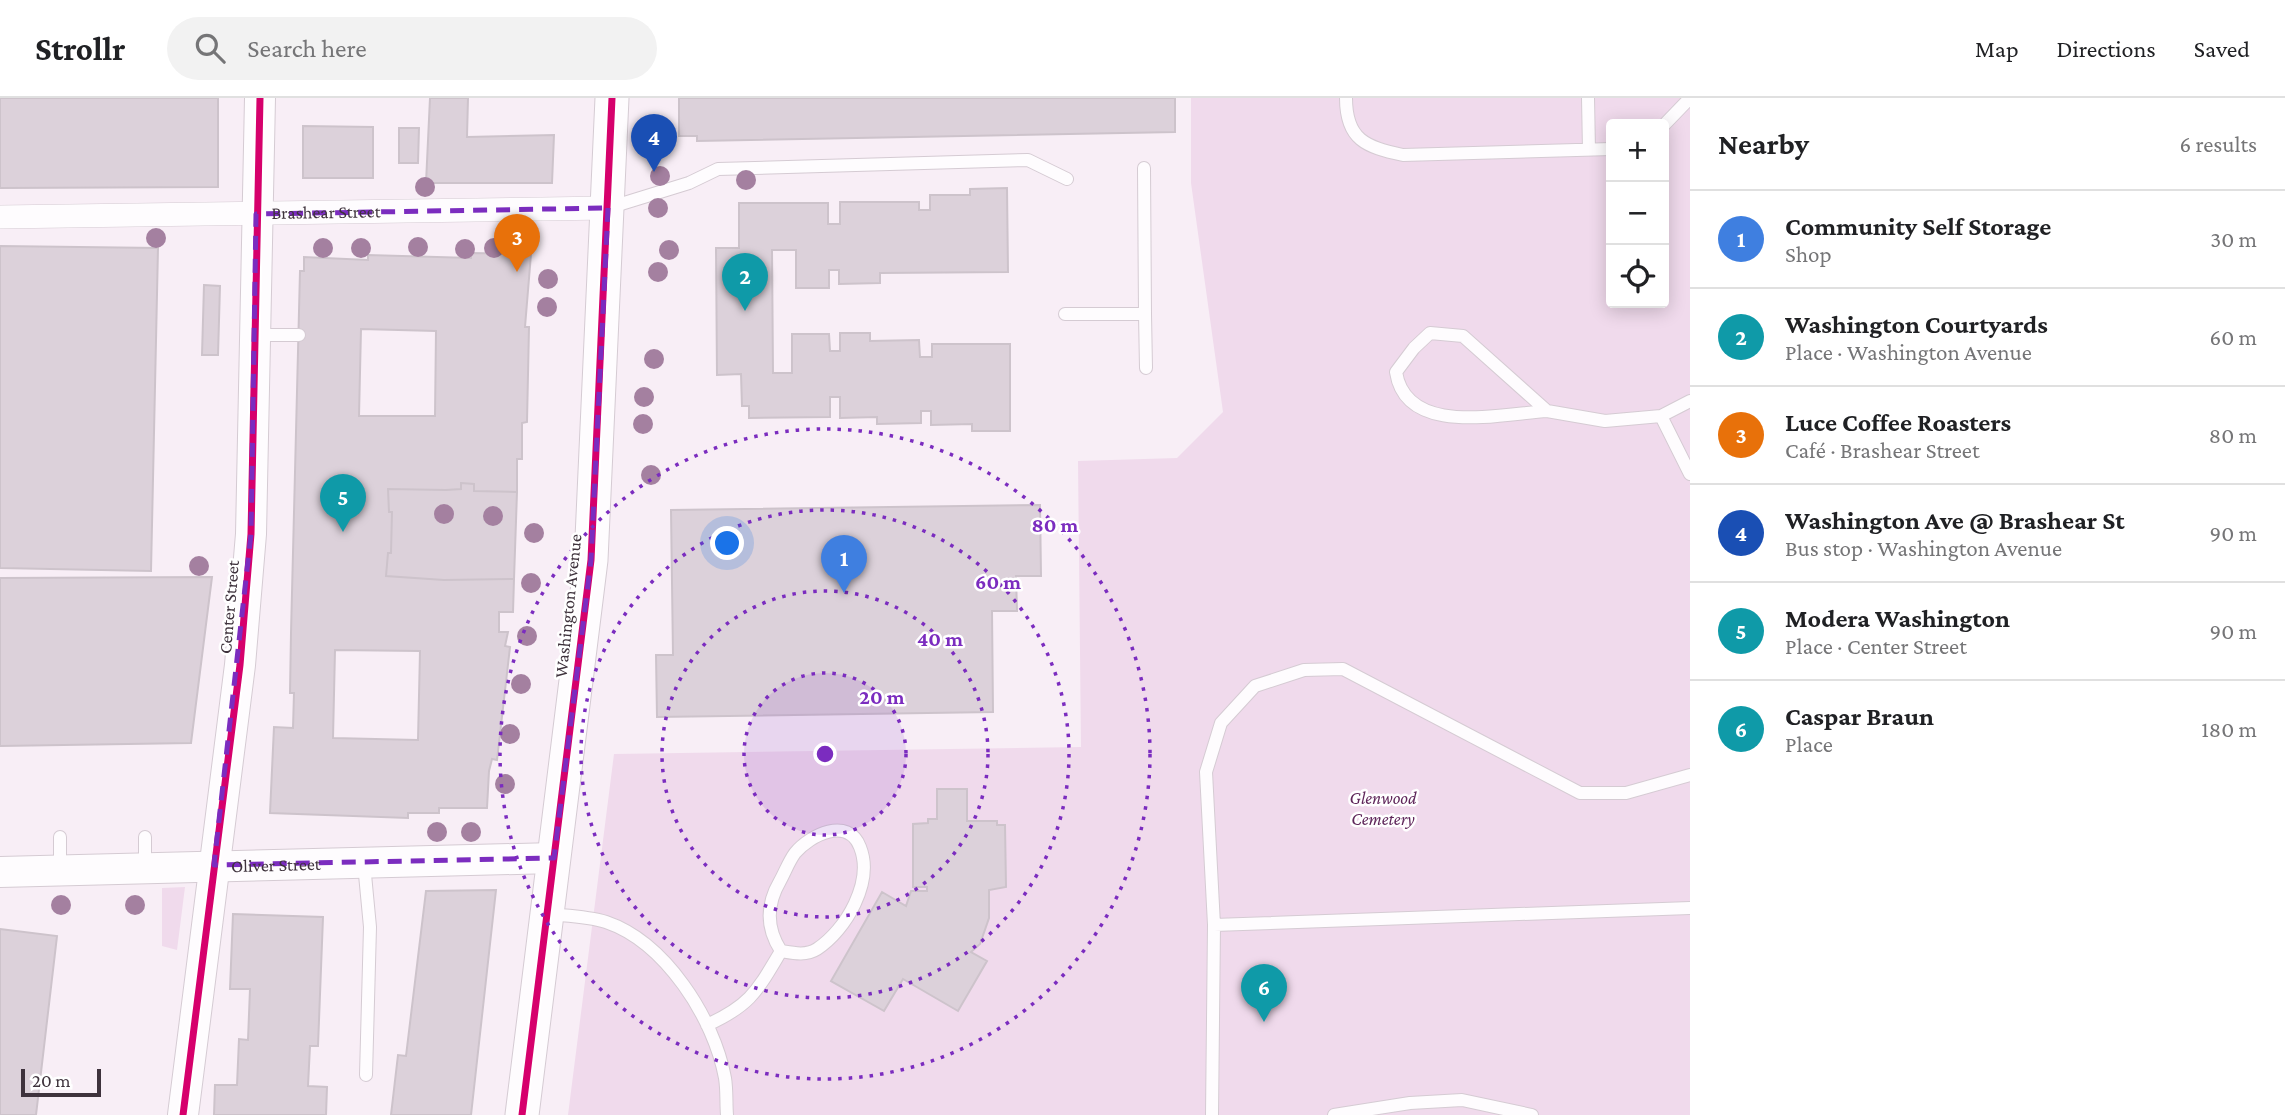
<!DOCTYPE html>
<html lang="en">
<head>
<meta charset="utf-8">
<style>
  body { margin:0; font-family:"Crimson Pro",serif; background:#f2f2f2; color:#202124 }
  .controls { position:absolute; right:21px; top:21px; display:grid; overflow:hidden; border-radius:7px; box-shadow:0 4px 18px #0003 }
  .controls button { width:63px; height:63px; display:grid; place-items:center; padding:0; border:0; border-bottom:2px solid #e0e0e0; background:#fff; color:#202124; font:35px sans-serif }
  .scale { position:absolute; left:21px; bottom:18px; width:80px; box-sizing:border-box; padding-left:7px; border:4px solid #3e323c; border-top:0; font-size:19px; line-height:24px; white-space:nowrap; color:#3e323c; -webkit-text-stroke:5px #fff; paint-order:stroke }
  .you { position:absolute; left:728px; top:446px; width:24px; height:24px; margin:-18px; border:5px solid #fff; border-radius:50%; background:#1a73e8; box-shadow:0 0 0 10px #1a73e833 }
  .badge { display:grid; place-items:center; width:46px; height:46px; border-radius:50%; background:#7f747d; color:#fff; font-size:23px; font-weight:700 }
  .pin { position:absolute; translate:-50% -58px; filter:drop-shadow(0 2px 4px #0008) }
  .pin::after { content:''; position:absolute; top:37px; width:24px; height:21px; background:inherit; clip-path:polygon(0 0,100% 0,50% 100%) }
  .list { margin:0; padding:0; list-style:none }
  h2 { display:flex; justify-content:space-between; align-items:center; height:91px; margin:0; padding:0 28px; font-size:30px }
  h2 small { font-size:23px; font-weight:400; color:#757577 }
  .list li { display:grid; grid-template-columns:46px 1fr auto; gap:21px; align-items:center; box-sizing:border-box; height:98px; padding:0 28px; border-top:2px solid #e0e0e0 }
  .list b { display:block; font-size:26px; white-space:nowrap }
  .list p { margin:0; font-size:23px; white-space:nowrap; color:#757577 }
  .list em { font-size:23px; font-style:normal; color:#757577 }
  .icon { flex:none; width:38px; height:38px; fill:none; stroke:currentColor; stroke-width:2; stroke-linecap:round; stroke-linejoin:round }
  .map { position:relative; flex:none; width:1690px; height:1017px; overflow:hidden }
  header { display:flex; align-items:center; gap:42px; box-sizing:border-box; height:98px; padding:0 35px; background:#fff; border-bottom:2px solid #e0e0e0 }
  header strong { font-size:33px }
  nav { display:flex; gap:38px; margin-inline-start:auto; font-size:24px }
  .search { width:490px; height:63px; background:#f2f2f2; display:flex; align-items:center; gap:18px; box-sizing:border-box; padding:0 24px; border-radius:38px; color:#757577; font-size:26px }
  main { display:flex }
  aside { flex:1; background:#fff }
  .map>svg:first-child { display:block }
  .green { fill:#f0daec; fill-rule:evenodd }
  .building { fill:#dcd1da; stroke:#cdc3cb; stroke-width:2; fill-rule:evenodd }
  .lines { fill:none; stroke-linecap:round; stroke-linejoin:round }
  .service-casing { stroke:#d5cbd3; stroke-width:14 }
  .minor-casing { stroke:#d5cbd3; stroke-width:24 }
  .tertiary-casing { stroke:#d5cbd3; stroke-width:32 }
  .secondary-casing { stroke:#d5cbd3; stroke-width:35 }
  .service { stroke:#fefcfe; stroke-width:12 }
  .minor { stroke:#fefcfe; stroke-width:23 }
  .tertiary { stroke:#fefcfe; stroke-width:30 }
  .secondary { stroke:#fefcfe; stroke-width:33 }
  .cycleway-casing { stroke:#fff; stroke-width:11 }
  .cycleway { stroke:#d6006c; stroke-width:7 }
  .tree { fill:#a480a0 }
  .marked { fill:none; stroke:#7b2cbf; stroke-width:5; stroke-dasharray:14 9; stroke-linejoin:round }
  .ring { fill:none; stroke:#7b2cbf; stroke-width:3.5; stroke-dasharray:3.5 7 }
  .labels { text-anchor:middle; stroke-width:5; stroke-linejoin:round; paint-order:stroke }
  .street-label { font-size:18px; fill:#3e323c; stroke:#fff }
  .park-label { font-size:18px; font-style:italic; fill:#5f265a; stroke:#fff }
  .centre { fill:#7b2cbf; stroke:#fff; stroke-width:3.5 }
  .ring-label { font-size:21px; text-anchor:middle; font-weight:bold; fill:#7b2cbf; stroke:#fff; stroke-width:5; stroke-linejoin:round; paint-order:stroke }
</style>
</head>
<body>
<header>
<strong>Strollr</strong>
<div class="search"><svg class="icon" aria-label="search" viewBox="0 0 24 24"><circle cx="10" cy="10" r="6"/><path d="M15 15l6 6"/></svg>Search here</div>
<nav><a>Map</a><a>Directions</a><a>Saved</a></nav>
</header>
<main>
<div class="map">
<svg width="1690" height="1017" viewBox="0 0 1690 1017">
  <rect width="100%" height="100%" fill="#f8eef6"/>
  <path class="green" d="M1191,0h499v1017h-1122l46,-361 467,-7 -3,-286 99,-3 46,-46 -32,-229zM1611,26h53v179h-53z
    M185,789l-8,63 -15,-4v-58z"/>
  <path class="building" d="M0,0h218v89l-218,1z
    M430,0h38l-1,39 87,-2 -2,48h-126z
    M679,0h496v34l-478,9v-5h-18z
    M303,28l70,1v51h-70z
    M399,30h20l-1,35h-19z
    M1007,90l1,84 -128,1v10l-41,1v-14h-10v18h-33v-38h-24l1,123h19v-39h37l1,17h10v-18h30v8l49,-1 1,17h12v-13h78v87h-38v-7l-41,1v-14h-10v12l-44,1v-7l-37,1v-21h-10v20l-81,1v-12h-7l-1,-32 -24,1 -1,-127h23v-45h89v21h12v-22h79v8h11v-15h40v-6z
    M0,148l158,2 -7,323 -151,-3z
    M471,155l60,1 -6,73h4l-2,95 -5,1v36h-5v33l-43,-1v-7l-13,-1v6l-15,1 -58,-1 1,23h3l-1,41h-3l-2,23 58,4 70,-1 -1,33h-14v20h9l-3,14 5,1 -13,113 -5,-1 -3,12 -2,37h-48v5h-31v5l-138,-5 4,-86 19,1 1,-35h-4l1,-60 9,-362h4v-14l64,3v-5l103,3zM361,231l75,2 -1,85h-76zM335,552l85,1 -2,89 -85,-2z
    M204,187l16,1 -2,69h-16z
    M461,385l13,1v7l43,1 -3,87 -70,1 -58,-4 2,-23h3l1,-41h-3l-1,-23 58,1 15,-1z
    M1040,407l1,71h-25l1,35h-25l1,101 -336,5 -1,-62h17l-2,-145z
    M212,479l-21,166 -191,3v-168z
    M937,691h30v32h30v4h8l1,62 -17,3v28l-9,26 -9,8 16,9 -29,50 -55,-32 -19,32 -53,-30 51,-89 24,14 5,-15h16v-4h-14v-63l15,-1v-4h9z
    M496,792l-25,225h-80l7,-60 8,1 20,-165z
    M233,816l90,3 -5,129h-8l-2,40 19,1 -1,28h-112l1,-30h22l2,-46 9,1 2,-51h-20z
    M0,831l57,7 -21,179h-36z"/>
  <g class="lines">
    <g class="service-casing">
      <path id="service" d="M1346,0c0,42 20,49 57,57l208,-6
        M1588,0l1,52
        M1664,27l26,-27
        M608,110l81,-25 29,-14 310,-9 39,19
        M1065,216h80l-1,-146
        M1145,216l1,54
        M1430,235l33,3 84,75c-47,3 -141,26 -151,-39l18,-24z
        M254,237h45
        M1547,313l58,10 56,-5 29,-15
        M1661,318l29,58
        M145,739v30
        M364,766l6,63 -4,148
        M60,771v-32
        M547,816c19,2 40,2 59,8 59,20 108,96 119,156 2,12 1,25 2,37
        M1214,827l476,-17
        M707,927c44,-20 50,-34 74,-74 12,2 25,5 36,-2 29,-19 57,-67 43,-102 -12,-31 -50,-12 -65,6 -6,8 -10,19 -15,28 -14,24 -14,47 1,70
        M1212,1017l2,-190 -8,-153 15,-49 34,-37 49,-16 39,-1 237,124h46l64,-18
        M1334,1017l76,-12 52,-3 70,15"/>
    </g>
    <g class="minor-casing">
      <g id="minor">
        <path id="s1" d="M0,119l608,-9"/>
      </g>
    </g>
    <g class="tertiary-casing">
      <g id="tertiary">
        <path id="s2" d="M0,774l554,-14"/>
        <path d="M183,1017l57,-450 11,-131 9,-436"/>
      </g>
    </g>
    <g class="secondary-casing">
      <path id="secondary" d="M522,1017l69,-555 21,-462"/>
    </g>
    <use href="#service" class="service"/>
    <use href="#minor" class="minor"/>
    <use href="#tertiary" class="tertiary"/>
    <use href="#secondary" class="secondary"/>
    <g class="cycleway-casing">
      <path id="cycleway" d="M183,1017l57,-450 11,-131 9,-436
        M522,1017l69,-555 21,-462"/>
    </g>
    <use href="#cycleway" class="cycleway"/>
  </g>
  <g class="tree">
    <circle cx="660" cy="78" r="10"/>
    <circle cx="746" cy="82" r="10"/>
    <circle cx="425" cy="89" r="10"/>
    <circle cx="658" cy="110" r="10"/>
    <circle cx="156" cy="140" r="10"/>
    <circle cx="418" cy="149" r="10"/>
    <circle cx="323" cy="150" r="10"/>
    <circle cx="361" cy="150" r="10"/>
    <circle cx="494" cy="150" r="10"/>
    <circle cx="465" cy="151" r="10"/>
    <circle cx="669" cy="152" r="10"/>
    <circle cx="658" cy="174" r="10"/>
    <circle cx="548" cy="181" r="10"/>
    <circle cx="547" cy="209" r="10"/>
    <circle cx="654" cy="261" r="10"/>
    <circle cx="644" cy="299" r="10"/>
    <circle cx="643" cy="326" r="10"/>
    <circle cx="651" cy="377" r="10"/>
    <circle cx="444" cy="416" r="10"/>
    <circle cx="493" cy="418" r="10"/>
    <circle cx="534" cy="435" r="10"/>
    <circle cx="199" cy="468" r="10"/>
    <circle cx="531" cy="485" r="10"/>
    <circle cx="527" cy="538" r="10"/>
    <circle cx="521" cy="586" r="10"/>
    <circle cx="510" cy="636" r="10"/>
    <circle cx="505" cy="686" r="10"/>
    <circle cx="437" cy="734" r="10"/>
    <circle cx="471" cy="734" r="10"/>
    <circle cx="61" cy="807" r="10"/>
    <circle cx="135" cy="807" r="10"/>
  </g>
  <path class="marked" d="M608,110l-17,352 -37,298 -340,7 37,-331 5,-320z"/>
  <circle cx="825" cy="656" r="81" fill="#7b2cbf" fill-opacity=".12"/>
  <g class="ring">
    <circle cx="825" cy="656" r="81"/>
    <circle cx="825" cy="656" r="163"/>
    <circle cx="825" cy="656" r="244"/>
    <circle cx="825" cy="656" r="325"/>
  </g>
  <g class="labels">
    <g class="street-label">
      <text dy="6" stroke="none"><textPath href="#s1" startOffset="326">Brashear Street</textPath></text>
      <text transform="translate(568 508) rotate(-84)" y="6">Washington Avenue</text>
      <text transform="translate(229 509) rotate(-85)" y="6">Center Street</text>
      <text dy="6" stroke="none"><textPath href="#s2" startOffset="276">Oliver Street</textPath></text>
    </g>
    <g class="park-label">
      <text x="1383" y="706">Glenwood<tspan x="1383" dy="21">Cemetery</tspan></text>
    </g>
  </g>
  <circle cx="825" cy="656" r="10" class="centre"/>
  <g class="ring-label">
    <text x="1055" y="434">80 m</text>
    <text x="998" y="491">60 m</text>
    <text x="940" y="548">40 m</text>
    <text x="882" y="606">20 m</text>
  </g>
</svg>
<div class="controls">
<button>+</button>
<button>−</button>
<button><svg class="icon" aria-label="locate" viewBox="0 0 24 24"><circle cx="12" cy="12" r="6"/><path d="M12 2v4M12 18v4M2 12h4M18 12h4"/></svg></button>
</div>
<div class="scale">20 m</div>
<div class="you"></div>
<div class="pin badge" style="left:844px;top:495px;background:#3f7fe0">1</div>
<div class="pin badge" style="left:745px;top:213px;background:#0f9aa8">2</div>
<div class="pin badge" style="left:517px;top:174px;background:#e8710a">3</div>
<div class="pin badge" style="left:654px;top:74px;background:#1a4fb4">4</div>
<div class="pin badge" style="left:343px;top:434px;background:#0f9aa8">5</div>
<div class="pin badge" style="left:1264px;top:924px;background:#0f9aa8">6</div>
</div>
<aside>
<h2>Nearby<small>6 results</small></h2>
<ul class="list">
<li><span class="badge" style="background:#3f7fe0">1</span><div><b>Community Self Storage</b><p>Shop</p></div><em>30 m</em></li>
<li><span class="badge" style="background:#0f9aa8">2</span><div><b>Washington Courtyards</b><p>Place · Washington Avenue</p></div><em>60 m</em></li>
<li><span class="badge" style="background:#e8710a">3</span><div><b>Luce Coffee Roasters</b><p>Café · Brashear Street</p></div><em>80 m</em></li>
<li><span class="badge" style="background:#1a4fb4">4</span><div><b>Washington Ave @ Brashear St</b><p>Bus stop · Washington Avenue</p></div><em>90 m</em></li>
<li><span class="badge" style="background:#0f9aa8">5</span><div><b>Modera Washington</b><p>Place · Center Street</p></div><em>90 m</em></li>
<li><span class="badge" style="background:#0f9aa8">6</span><div><b>Caspar Braun</b><p>Place</p></div><em>180 m</em></li>
</ul>
</aside>
</main>
</body>
</html>
